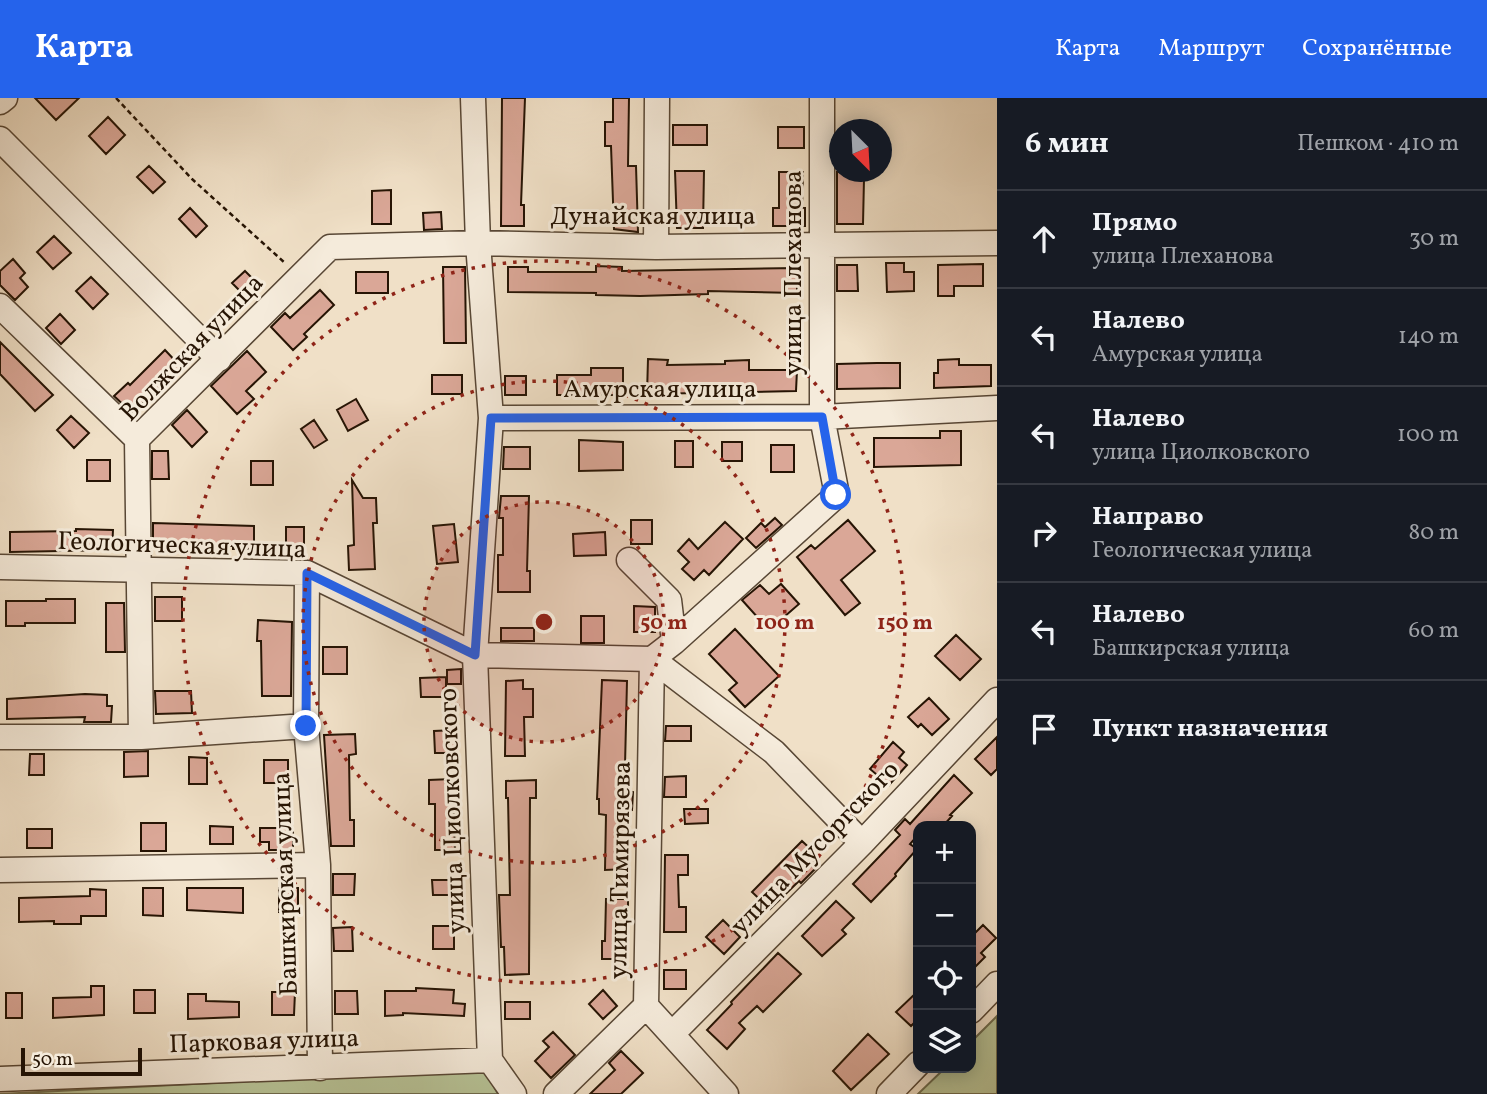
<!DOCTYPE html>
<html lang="ru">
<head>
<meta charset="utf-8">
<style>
  :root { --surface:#171b24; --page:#20242c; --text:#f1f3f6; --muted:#9ea1a6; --line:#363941; --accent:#2563eb }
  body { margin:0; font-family:Vollkorn,serif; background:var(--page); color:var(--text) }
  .controls { position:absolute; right:21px; bottom:21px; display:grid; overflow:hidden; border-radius:14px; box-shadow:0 4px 18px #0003 }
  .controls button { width:63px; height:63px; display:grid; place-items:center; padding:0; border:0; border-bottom:2px solid var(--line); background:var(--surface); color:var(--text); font:35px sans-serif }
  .compass { position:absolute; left:829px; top:21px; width:63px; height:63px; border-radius:50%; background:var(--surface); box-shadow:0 4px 18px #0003; rotate:156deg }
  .scale { position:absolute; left:21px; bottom:18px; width:121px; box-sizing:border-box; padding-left:7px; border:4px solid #261404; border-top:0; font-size:19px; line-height:24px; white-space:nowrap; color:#261404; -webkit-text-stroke:5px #f5ebdb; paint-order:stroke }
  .stop { position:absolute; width:21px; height:21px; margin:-16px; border:5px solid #2563eb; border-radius:50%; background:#fff }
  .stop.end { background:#2563eb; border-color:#fff; box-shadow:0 2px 7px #0008 }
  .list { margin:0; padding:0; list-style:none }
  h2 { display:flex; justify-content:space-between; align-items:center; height:91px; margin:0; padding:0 28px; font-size:30px }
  h2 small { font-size:23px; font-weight:400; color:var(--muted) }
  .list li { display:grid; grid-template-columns:46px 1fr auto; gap:21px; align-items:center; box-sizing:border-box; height:98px; padding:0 28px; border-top:2px solid var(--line) }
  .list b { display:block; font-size:26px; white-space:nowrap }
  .list p { margin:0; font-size:23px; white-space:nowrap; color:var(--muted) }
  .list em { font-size:23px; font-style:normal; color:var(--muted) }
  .icon { flex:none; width:38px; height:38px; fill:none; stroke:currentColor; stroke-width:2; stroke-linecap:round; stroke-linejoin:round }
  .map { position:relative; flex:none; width:997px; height:996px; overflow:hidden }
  header { display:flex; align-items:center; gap:42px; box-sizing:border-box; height:98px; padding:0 35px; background:var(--accent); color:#fff }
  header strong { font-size:33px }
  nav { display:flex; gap:38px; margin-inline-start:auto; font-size:24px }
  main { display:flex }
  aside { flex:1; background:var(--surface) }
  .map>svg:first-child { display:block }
</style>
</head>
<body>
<header>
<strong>Карта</strong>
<nav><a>Карта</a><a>Маршрут</a><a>Сохранённые</a></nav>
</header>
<main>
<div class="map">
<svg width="997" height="996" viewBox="0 0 997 996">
  <rect width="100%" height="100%" fill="#f0e0c7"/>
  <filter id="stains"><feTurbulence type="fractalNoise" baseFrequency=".00286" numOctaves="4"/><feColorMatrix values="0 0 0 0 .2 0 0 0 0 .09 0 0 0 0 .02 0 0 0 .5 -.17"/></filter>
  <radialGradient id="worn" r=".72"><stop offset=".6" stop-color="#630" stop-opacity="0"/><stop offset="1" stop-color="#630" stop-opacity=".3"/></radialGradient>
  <path fill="#b7c397" stroke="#6e6c4e" stroke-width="2" d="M997,918V996H918L945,970H971V944Z
    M484,971L498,996H0Z"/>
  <path fill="#daa797" stroke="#261404" stroke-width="2" d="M35,0H79L56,22Z
    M502,0H525L521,107H524V128H501Z
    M613,0H629L628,68H636L638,134L614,131L611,48H605V24H613Z
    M108,19L125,37L106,56L89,38Z
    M673,27H707V47H673Z
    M778,29H804V50H778Z
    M149,68L165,84L153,95L137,79Z
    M675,73H704L703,130H677Z
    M779,74H803L802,110H805V128H773V110H779Z
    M837,74H858V80L864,81L863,126H837Z
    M391,92V126H372V93Z
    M190,110L207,128L196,139L179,121Z
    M441,114L442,131L424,132L423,115Z
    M54,138L71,155L53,171L37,154Z
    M13,161L25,175L20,180L28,189L15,202L0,187V173Z
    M886,165H904V174H914V193L887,194Z
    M983,166V188H954V198H938V167Z
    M837,167H857L858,193H837Z
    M596,168L622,169V173L797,170V195L708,193V196L640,198L596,197V195L508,194V169H528V174H596Z
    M443,169H465L466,245H444Z
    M245,173L262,190L249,202L232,185Z
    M356,174H388V195H356Z
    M91,179L108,196L93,211L76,193Z
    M320,192L334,207L304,236L307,239L293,252L271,229L285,215L290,220Z
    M60,216L75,232L61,246L46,230Z
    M0,244L53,297L35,313L0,276Z
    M165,252L181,269L132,315L114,298L128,285L130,287Z
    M247,253L266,274L246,293L254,301L237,316L211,288Z
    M648,261L668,262L667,267L725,266V263L749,262V272H797L796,293L647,296Z
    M959,261V267H991V288L934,290V275H938V262Z
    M877,265H900V290L837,291V266Z
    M591,270H623V297H557V277H591Z
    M432,277H462V296H432Z
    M505,278H526V297H505Z
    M356,301L368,322L348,333L337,312Z
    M187,312L207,334L192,349L172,327Z
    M71,318L89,335L74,350L57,332Z
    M314,322L327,342L314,350L301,331Z
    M940,333H961V367L874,369V340H940Z
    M579,342L623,344V372L579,373Z
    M675,343H693V369H675Z
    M722,344H742V363H722Z
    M771,347H794V374H771Z
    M504,349H530V371H503Z
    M152,353H168L169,381H152Z
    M87,362H110V383H87Z
    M251,363H273V387H251Z
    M352,382L363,400H376L377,425H373L375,471L349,472L348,448L354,447Z
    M501,398H529L527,473H530V494H498V457H503V420H499Z
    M775,420L782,427L756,450L746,440L761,425L765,429Z
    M631,422H652V446H631Z
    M848,422L875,453L841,482L860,505L845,517L797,459L811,447L815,451Z
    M725,424L743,441L709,477L704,472L694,482L682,471L689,464L678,453L689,441L698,451Z
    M153,425L254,428V451H233V448H191V445H153Z
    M454,426L458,464L437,466L433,428Z
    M286,429H304V449H286Z
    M76,431L113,432L112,452L10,454V434L76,433Z
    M605,434L606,457L574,458L573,436Z
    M781,486L799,506L769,532L742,502L760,487L769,496Z
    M155,499H182V523H155Z
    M46,501H75V525H25V528H6V503H46Z
    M106,505H124L125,554H106Z
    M634,508L655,509V534H634Z
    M581,518H604V545H581Z
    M258,522L292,524L291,598H262L261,543H257Z
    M501,530H534V543H501Z
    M735,531L779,578L745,609L729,592L737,585L709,556Z
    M956,537L981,561L960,582L935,558Z
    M323,549H347V576H323Z
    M461,571V586H447V572Z
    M446,579V599H421L420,580Z
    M523,582V591H533V619H524L525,658H505L506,583Z
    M602,582L627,583L625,668H629L628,693L633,694L632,712L628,714L627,771L605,772L606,717L599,716V701H597Z
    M155,593H191L192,615L156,616Z
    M85,596L107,597V608H112L111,624H84L85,619L7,621V601Z
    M929,600L949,621L932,637L921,626L918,629L908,619Z
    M666,628H691V643H665Z
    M455,632V655H435L434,633Z
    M355,636L356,656L349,657L350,722H354V748H331L324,637Z
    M997,639V671L991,677L975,661Z
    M893,644L904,654L899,660L907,667L889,687L870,671Z
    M148,653V678L124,679V654Z
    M30,656H44V677H29Z
    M189,659L207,660V686H189Z
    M264,662H288V685H264Z
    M954,677L972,695L950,717L952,718L943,728H918V737L910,746L917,751L895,776L896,778L871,804L853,786L900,737L895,732L905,721L910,726Z
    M686,678V699H664L665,679Z
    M452,681L455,752H435V706H429V682Z
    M536,682V700H530L529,876L505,877L504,849H501L499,797H510L508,700H506V683Z
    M684,711H708V725L685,726Z
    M141,725H166V753H141Z
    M210,728L233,729V746H210Z
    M260,730H293V752H269V744H260Z
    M27,731H52V750H27Z
    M802,743L819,759L811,767L815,771L801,785L799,783L770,811L752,794Z
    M665,757H688V777H678L679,809H686V834H664Z
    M333,776H355L354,797H333Z
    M432,782H455V797H433Z
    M143,790H163V818L143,817Z
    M187,790H243V815L187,812Z
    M279,790H298V815L279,814Z
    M90,791L106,792V818H81V826H54V823L19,824V800L90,798Z
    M606,801H628V836H623L624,861H602V843H605Z
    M836,803L854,820L842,832L846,836L822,858L802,838Z
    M723,822L740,839L724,856L706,839Z
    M983,827L996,840L981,855L985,859L971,873V839Z
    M433,828H454V851H433Z
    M352,829L353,853H334L333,830Z
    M778,855L801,876L763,914L757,908L739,925L745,931L727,951L707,932L732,906L731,904Z
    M664,872H686V891H664Z
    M91,888H104V917L53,920V900L91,899Z
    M416,890L454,892L453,905L465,906L464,918L403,915V917L385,918V893H416Z
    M134,892H155V915H134Z
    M603,892L617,908L603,921L589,906Z
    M335,893H357L358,916H335Z
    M918,893V921L911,928L896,914Z
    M272,894H295L294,917H272Z
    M6,895H22V920H6Z
    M188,896H206V903L239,904V919L188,921Z
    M505,904H530V921H505Z
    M553,934L575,957L551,980L535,963L549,949L543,943Z
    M868,936L889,956L851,992L833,973Z
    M621,953L643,975L621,996H590L615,972L609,965Z"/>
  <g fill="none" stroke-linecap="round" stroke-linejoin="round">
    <defs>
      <path id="minor" d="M473,0L478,145L491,320L475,557L490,962
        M0,4L5,0
        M0,41L219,261
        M656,149L657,0
        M0,208L137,341
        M491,320L822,319L997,310
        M629,462L669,502L674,544
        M0,469L307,475L475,557L652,561L774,654L862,745
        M307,475L306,628L318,767L320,970
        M0,639H141L306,628
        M141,639L137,341L330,149L478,145L656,149L997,145
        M0,772L318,767
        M971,913L997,886
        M672,936L862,745L997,602
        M0,981L490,962L514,996
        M556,996L646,908
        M726,996L646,908L652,561L674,544L837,397L822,319V0
        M889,996L918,966"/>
    </defs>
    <use href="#minor" stroke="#584735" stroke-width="27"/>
    <path stroke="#261404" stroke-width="2.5" stroke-dasharray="5 3.5" stroke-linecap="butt" d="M116,0L192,81L285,165"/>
    <use href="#minor" stroke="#f5ebdb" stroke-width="24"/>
  </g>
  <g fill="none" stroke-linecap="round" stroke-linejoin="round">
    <path stroke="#2563eb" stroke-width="9" d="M306,628L307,475L475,557L491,320L822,319L836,397"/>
  </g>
  <circle cx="544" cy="524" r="120" fill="#8f2418" fill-opacity=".12"/>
  <g fill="none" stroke="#8f2418" stroke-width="3.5" stroke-dasharray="3.5 7">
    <circle cx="544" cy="524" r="120"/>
    <circle cx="544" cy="524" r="241"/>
    <circle cx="544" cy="524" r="361"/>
  </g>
  <g text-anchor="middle" stroke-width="6" stroke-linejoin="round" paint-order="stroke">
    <g font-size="26" fill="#261404" stroke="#f5ebdb">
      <text x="653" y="126">Дунайская улица</text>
      <text transform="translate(792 175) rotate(-90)" y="9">улица Плеханова</text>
      <text transform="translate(191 249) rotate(-46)" y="9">Волжская улица</text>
      <text x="660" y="299">Амурская улица</text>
      <text transform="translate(182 446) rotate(2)" y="9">Геологическая улица</text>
      <text transform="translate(451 713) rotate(-92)" y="9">улица Циолковского</text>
      <text transform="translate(814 749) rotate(-46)" y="9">улица Мусоргского</text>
      <text transform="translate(619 772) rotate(-89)" y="9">улица Тимирязева</text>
      <text transform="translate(284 786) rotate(-92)" y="9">Башкирская улица</text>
      <text transform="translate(264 942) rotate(-2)" y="9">Парковая улица</text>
    </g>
  </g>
  <circle cx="544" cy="524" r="10" fill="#8f2418" stroke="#f5ebdb" stroke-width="3.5"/>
  <g font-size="21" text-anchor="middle" font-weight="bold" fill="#8f2418" stroke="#f5ebdb" stroke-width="6" stroke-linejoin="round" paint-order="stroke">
    <text x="664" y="531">50 m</text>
    <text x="785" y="531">100 m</text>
    <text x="905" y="531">150 m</text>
  </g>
  <rect width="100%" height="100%" filter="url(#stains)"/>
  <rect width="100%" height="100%" fill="url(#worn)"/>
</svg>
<div class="controls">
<button>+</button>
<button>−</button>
<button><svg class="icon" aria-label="locate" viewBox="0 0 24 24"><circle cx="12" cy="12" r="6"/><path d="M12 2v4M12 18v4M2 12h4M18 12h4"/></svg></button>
<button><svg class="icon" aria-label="layers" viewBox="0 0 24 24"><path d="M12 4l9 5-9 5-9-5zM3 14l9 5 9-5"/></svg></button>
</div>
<svg class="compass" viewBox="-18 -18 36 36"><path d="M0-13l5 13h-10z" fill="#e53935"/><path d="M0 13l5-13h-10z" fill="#9ea1a6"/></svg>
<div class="scale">50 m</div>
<div class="stop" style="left:836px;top:397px"></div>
<div class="stop end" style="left:306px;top:628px"></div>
</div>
<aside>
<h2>6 мин<small>Пешком · 410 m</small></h2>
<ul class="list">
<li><svg class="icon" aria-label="ahead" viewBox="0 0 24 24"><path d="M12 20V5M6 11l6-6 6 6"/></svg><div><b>Прямо</b><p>улица Плеханова</p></div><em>30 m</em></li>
<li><svg class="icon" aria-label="left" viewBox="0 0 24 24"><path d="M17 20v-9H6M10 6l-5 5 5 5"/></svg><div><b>Налево</b><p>Амурская улица</p></div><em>140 m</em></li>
<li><svg class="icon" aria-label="left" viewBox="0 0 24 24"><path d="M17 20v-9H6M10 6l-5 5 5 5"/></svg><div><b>Налево</b><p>улица Циолковского</p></div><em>100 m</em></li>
<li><svg class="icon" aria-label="right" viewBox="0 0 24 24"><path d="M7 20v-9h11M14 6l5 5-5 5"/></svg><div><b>Направо</b><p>Геологическая улица</p></div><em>80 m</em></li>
<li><svg class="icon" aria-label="left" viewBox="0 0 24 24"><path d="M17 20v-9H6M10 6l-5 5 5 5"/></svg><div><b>Налево</b><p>Башкирская улица</p></div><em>60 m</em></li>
<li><svg class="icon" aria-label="arrive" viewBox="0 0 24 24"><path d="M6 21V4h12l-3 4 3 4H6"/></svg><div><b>Пункт назначения</b></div></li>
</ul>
</aside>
</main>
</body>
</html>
